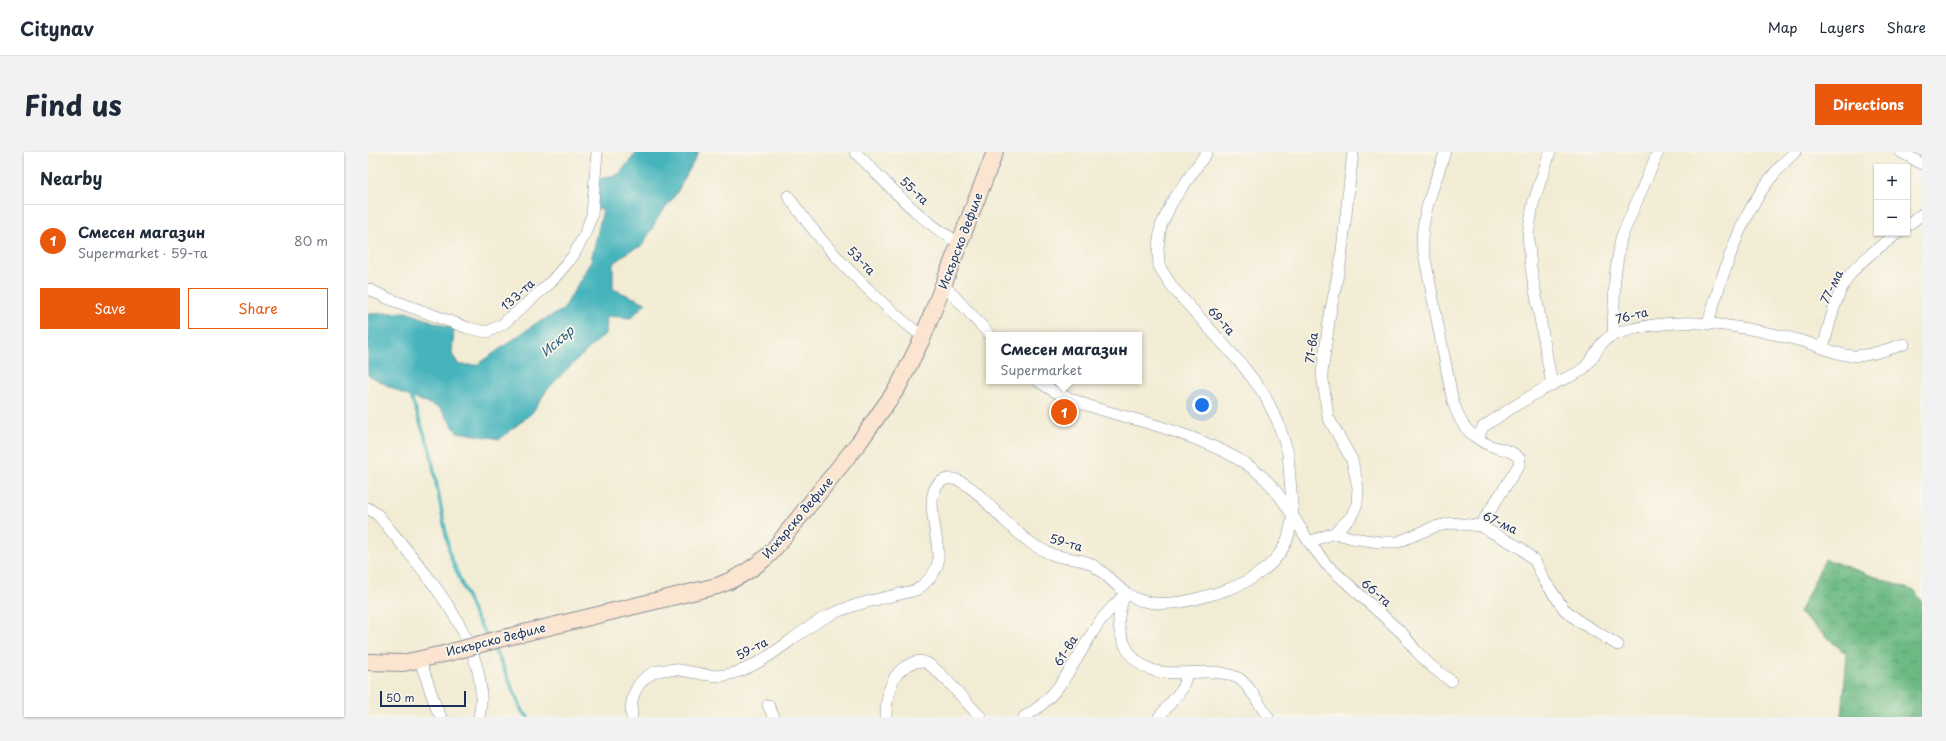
<!DOCTYPE html>
<html lang="en">
<head>
<meta charset="utf-8">
<style>
  :root { --surface:#fff; --page:#f2f2f3; --text:#1f2937; --muted:#747a83; --line:#e0e1e3; --accent:#ea580c }
  body { margin:0; font-family:"Playpen Sans",sans-serif; background:var(--page); color:var(--text) }
  .controls { position:absolute; right:12px; top:12px; display:grid; overflow:hidden; border-radius:0px; box-shadow:0 1px 3px #0004 }
  .controls button { width:36px; height:36px; display:grid; place-items:center; padding:0; border:0; border-bottom:1px solid var(--line); background:var(--surface); color:var(--text); font:20px sans-serif }
  .scale { position:absolute; left:12px; bottom:10px; width:86px; box-sizing:border-box; padding-left:4px; border:2px solid #1b2f5e; border-top:0; font-size:11px; line-height:14px; white-space:nowrap; color:#1b2f5e; -webkit-text-stroke:3px #fbf7ec; paint-order:stroke }
  .you { position:absolute; left:834px; top:253px; width:14px; height:14px; margin:-10px; border:3px solid #fff; border-radius:50%; background:#1a73e8; box-shadow:0 0 0 6px #1a73e833 }
  .badge { display:grid; place-items:center; width:26px; height:26px; border-radius:50%; background:var(--accent); color:#fff; font-size:13px; font-weight:700 }
  .pin { position:absolute; translate:-50% -50%; border:2px solid #fff; box-shadow:0 1px 4px #0006 }
  .popup { position:absolute; left:618px; top:180px; width:156px; height:52px; box-sizing:border-box; display:grid; place-content:center; border-radius:0px; background:var(--surface); filter:drop-shadow(0 1px 3px #0005); font-size:13px; white-space:nowrap; color:var(--muted) }
  .popup b { font-size:15px; color:var(--text) }
  .popup::after { content:''; position:absolute; left:50%; top:100%; margin-left:-8px; border:8px solid transparent; border-top-color:var(--surface) }
  .list { margin:0; padding:0; list-style:none }
  h2 { display:flex; justify-content:space-between; align-items:center; height:52px; margin:0; padding:0 16px; font-size:17px }
  h2 small { font-size:13px; font-weight:400; color:var(--muted) }
  .list li { display:grid; grid-template-columns:26px 1fr auto; gap:12px; align-items:center; box-sizing:border-box; height:72px; padding:0 16px; border-top:1px solid var(--line) }
  .list b { display:block; font-size:15px; white-space:nowrap }
  .list p { margin:0; font-size:13px; white-space:nowrap; color:var(--muted) }
  .list em { font-size:13px; font-style:normal; color:var(--muted) }
  .actions { display:flex; gap:8px; padding:12px 16px }
  .actions a { flex:1; padding:9px 0; border:1px solid var(--accent); border-radius:0px; text-align:center; font-size:14px; color:var(--accent) }
  .actions .main { background:var(--accent); color:#fff }
  .map { position:relative; flex:none; width:1554px; height:565px; overflow:hidden; border-radius:0px }
  header { display:flex; align-items:center; gap:24px; box-sizing:border-box; height:56px; padding:0 20px; background:var(--surface); border-bottom:1px solid var(--line) }
  header strong { font-size:19px }
  nav { display:flex; gap:22px; margin-inline-start:auto; font-size:14px }
  .intro { display:flex; align-items:center; justify-content:space-between; box-sizing:border-box; height:96px; padding:0 24px }
  h1 { margin:0; font-size:28px }
  .button { padding:10px 18px; border-radius:0px; background:var(--accent); color:#fff; font-size:14px; font-weight:700 }
  main { display:flex; gap:24px; padding:0 24px }
  aside { flex:1; background:var(--surface); border-radius:0px; box-shadow:0 1px 3px #0004 }
  .map>svg:first-child { display:block }
</style>
</head>
<body>
<header>
<strong>Citynav</strong>
<nav><a>Map</a><a>Layers</a><a>Share</a></nav>
</header>
<div class="intro"><h1>Find us</h1><a class="button">Directions</a></div>
<main>
<aside>
<h2>Nearby<small></small></h2>
<ul class="list">
<li><span class="badge">1</span><div><b>Смесен магазин</b><p>Supermarket · 59-та</p></div><em>80 m</em></li>
</ul>
<div class="actions"><a class="main">Save</a><a>Share</a></div>
</aside>
<div class="map">
<svg width="1554" height="565" viewBox="0 0 1554 565">
  <defs>
    <pattern id="forest-crowns" width="20" height="18" patternUnits="userSpaceOnUse"><rect width="20" height="18" fill="#6dba84"/><path d="M2 6a3 3 0 1 1 6 0M12 15a3 3 0 1 1 6 0" fill="none" stroke="#59986f"/></pattern>
  </defs>
  <rect width="100%" height="100%" fill="#fbf7ec"/>
  <filter id="ink" filterUnits="userSpaceOnUse"><feTurbulence type="fractalNoise" baseFrequency=".025" numOctaves="2"/><feDisplacementMap in="SourceGraphic" scale="8" xChannelSelector="R" yChannelSelector="G"/><feConvolveMatrix kernelMatrix="1 2 1 2 8 2 1 2 1" color-interpolation-filters="sRGB"/></filter>
  <filter id="wash" filterUnits="userSpaceOnUse"><feTurbulence type="fractalNoise" baseFrequency=".012" numOctaves="4" result="noise"/><feDisplacementMap in="SourceGraphic" scale="16" xChannelSelector="R" yChannelSelector="G"/><feGaussianBlur stdDeviation="0.9" result="paint"/><feColorMatrix in="noise" values="0 0 0 0 0 0 0 0 0 0 0 0 0 0 0 0 0 1.4 0 .05"/><feComposite in="paint" operator="in"/></filter>
  <g filter="url(#wash)">
    <rect width="100%" height="100%" fill="#f2ecd4"/>
    <path fill="url(#forest-crowns)" stroke="#447471" d="M1457,407L1547,439L1554,450V565H1474L1479,503L1431,461Z"/>
    <path fill="#44b4bc" stroke="#30728d" d="M269,0H331L308,42L290,66L274,94L261,99L245,112V137L278,151L263,166L239,164L238,181L198,218L179,238L164,261L132,287L89,280L72,256L35,242L0,223V162L38,160L86,177L84,202L91,213H109L167,172L195,158L223,109L235,57H228L231,27L251,22Z"/>
    <g fill="none" stroke-linecap="round" stroke-linejoin="round">
      <path stroke="#44b4bc" stroke-width="3.5" d="M42,242L62,298L82,403L106,462L120,486
        M124,493L134,512L154,559L160,565"/>
    </g>
  </g>
  <g filter="url(#ink)">
    <g fill="none" stroke-linecap="round" stroke-linejoin="round">
      <defs>
        <path id="minor" d="M487,0C520,32 551,69 592,91
          M839,0L804,50L793,74L790,95L791,114L805,136L875,214L896,242L910,270L920,301L925,364L941,390L958,412L1035,482L1048,499L1063,514L1083,529
          M1077,0C1068,30 1054,59 1054,91L1085,250C1092,269 1095,277 1112,288
          M1182,0L1165,52L1160,82L1163,116L1184,233
          M1533,0L1554,12
          M420,44C454,94 507,148 555,185
          M1539,74L1554,62
          M576,133L622,183
          M0,137L19,146L100,176L119,180L135,172L183,130L205,104L216,84L224,63L229,0
          M1340,171C1359,109 1377,44 1427,0
          M1245,182L1247,124L1253,86L1290,0
          M1455,195C1462,172 1467,143 1481,124C1494,107 1513,94 1530,81
          M0,356L10,363C51,414 127,494 111,565
          M1112,374L1151,313L1152,307C1141,294 1126,299 1112,288V281L1115,275C1137,260 1161,244 1185,232C1194,227 1207,224 1215,217C1227,207 1230,188 1247,182C1309,161 1372,173 1434,189C1450,193 1473,205 1489,204C1505,203 1521,197 1536,192
          M966,381L983,365L989,352L990,335L984,308L960,265L954,221L962,162L973,107L985,0
          M941,390L966,381L984,386L1011,390H1030L1066,375L1084,371L1112,374L1153,396L1167,409L1176,428L1196,457L1212,470L1250,493
          M757,442C749,463 748,475 758,495C783,541 833,508 870,526C880,531 893,555 900,565
          M52,508L68,555L73,565
          M400,553L406,565
          M264,565C261,547 269,527 287,520C311,511 338,529 362,522C399,513 425,482 458,465C485,451 518,446 548,438C557,432 565,425 569,414C576,391 548,335 579,327C597,323 622,355 634,366C650,381 665,396 686,403C697,407 710,406 721,411C742,421 751,443 775,449C801,456 830,447 855,439C880,431 909,414 919,388C922,380 923,372 925,364C917,352 910,340 900,330C871,299 806,278 766,267C733,258 698,249 670,229
          M518,565C518,549 521,528 534,517C540,513 548,507 556,510C571,515 599,553 613,565
          M656,565C692,546 708,505 730,472C736,463 745,455 752,447
          M791,565L814,537L819,522"/>
        <path id="secondary" d="M131,487L349,434C370,427 385,417 402,402L492,289L530,235L555,185L627,0
          M0,510L35,511L80,501"/>
      </defs>
      <use href="#minor" stroke="#868e99" stroke-width="12"/>
      <use href="#secondary" stroke="#868e99" stroke-width="18"/>
      <use href="#minor" stroke="#fff" stroke-width="11"/>
      <use href="#secondary" stroke="#fce5d0" stroke-width="16"/>
      <defs>
        <path id="secondary-bridge" d="M80,501L131,487"/>
      </defs>
      <use href="#secondary-bridge" stroke="#868e99" stroke-width="18" stroke-linecap="butt"/>
      <use href="#secondary-bridge" stroke="#fce5d0" stroke-width="16"/>
    </g>
  </g>
  <g text-anchor="middle" stroke-width="3.5" stroke-linejoin="round" paint-order="stroke">
    <g font-size="12" fill="#1b2f5e" stroke="#fbf7ec">
      <text transform="translate(546 39) rotate(44)" y="4">55-та</text>
      <text transform="translate(593 89) rotate(-69)" y="4">Искърско дефиле</text>
      <text transform="translate(493 109) rotate(46)" y="4">53-та</text>
      <text transform="translate(1464 135) rotate(-64)" y="4">77-ма</text>
      <text transform="translate(150 143) rotate(-42)" y="4">133-та</text>
      <text transform="translate(1264 164) rotate(-14)" y="4">76-та</text>
      <text transform="translate(853 169) rotate(48)" y="4">69-та</text>
      <text transform="translate(944 196) rotate(-82)" y="4">71-ва</text>
      <text transform="translate(430 366) rotate(-50)" y="4">Искърско дефиле</text>
      <text transform="translate(1132 371) rotate(25)" y="4">67-ма</text>
      <text transform="translate(698 391) rotate(16)" y="4">59-та</text>
      <text transform="translate(1008 441) rotate(41)" y="4">66-та</text>
      <text transform="translate(128 488) rotate(-14)" y="4">Искърско дефиле</text>
      <text transform="translate(384 497) rotate(-27)" y="4">59-та</text>
      <text transform="translate(698 499) rotate(-58)" y="4">61-ва</text>
    </g>
    <g font-size="13" font-style="italic" fill="#295e7f" stroke="#fbf7ec">
      <text transform="translate(189 189) rotate(-41)" y="5">Искър</text>
    </g>
  </g>
</svg>
<div class="controls">
<button>+</button>
<button>−</button>
</div>
<div class="scale">50 m</div>
<div class="you"></div>
<div class="pin badge" style="left:696px;top:260px">1</div>
<div class="popup"><b>Смесен магазин</b>Supermarket</div>
</div>
</main>
</body>
</html>
